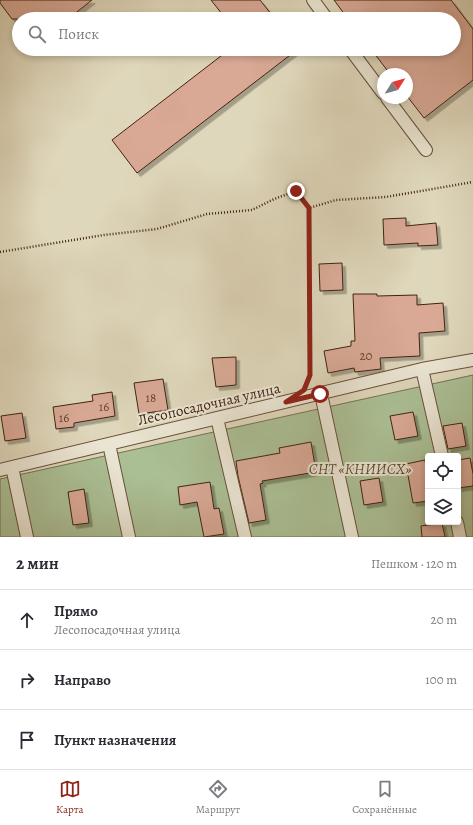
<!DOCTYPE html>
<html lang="ru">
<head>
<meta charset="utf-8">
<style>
  :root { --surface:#fff; --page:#f7f7f7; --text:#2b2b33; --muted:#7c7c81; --line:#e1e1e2; --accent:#8f2418 }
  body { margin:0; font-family:Alegreya,serif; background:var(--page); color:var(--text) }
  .controls { position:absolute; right:12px; bottom:12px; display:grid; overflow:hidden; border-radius:4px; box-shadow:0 2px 6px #0003 }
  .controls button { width:36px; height:36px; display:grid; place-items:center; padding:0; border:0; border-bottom:1px solid var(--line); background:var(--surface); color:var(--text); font:20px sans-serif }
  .compass { position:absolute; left:377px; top:68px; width:36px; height:36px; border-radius:50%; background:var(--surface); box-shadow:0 2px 6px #0003; rotate:53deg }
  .stop { position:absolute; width:12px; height:12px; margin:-9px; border:3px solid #8f2418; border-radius:50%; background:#fff }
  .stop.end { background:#8f2418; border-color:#fff; box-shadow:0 1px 4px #0008 }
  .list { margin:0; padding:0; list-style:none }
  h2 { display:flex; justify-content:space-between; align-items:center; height:52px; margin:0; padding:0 16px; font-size:17px }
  h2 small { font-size:13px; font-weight:400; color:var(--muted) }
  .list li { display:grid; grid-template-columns:26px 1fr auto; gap:12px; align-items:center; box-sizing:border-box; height:60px; padding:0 16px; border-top:1px solid var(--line) }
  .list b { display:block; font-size:15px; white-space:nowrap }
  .list p { margin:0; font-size:13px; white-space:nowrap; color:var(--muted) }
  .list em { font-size:13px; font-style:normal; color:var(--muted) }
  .icon { flex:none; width:22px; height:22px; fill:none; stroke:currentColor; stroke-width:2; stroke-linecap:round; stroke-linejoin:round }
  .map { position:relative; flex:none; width:473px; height:537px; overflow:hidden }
  .search { position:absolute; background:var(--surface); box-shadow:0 2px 6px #0003; left:12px; right:12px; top:12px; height:44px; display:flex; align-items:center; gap:10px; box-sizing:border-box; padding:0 14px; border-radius:22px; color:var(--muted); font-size:15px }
  .sheet { height:232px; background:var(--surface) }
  nav { display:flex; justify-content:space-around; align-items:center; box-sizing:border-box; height:56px; border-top:1px solid var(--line); background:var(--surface); font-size:11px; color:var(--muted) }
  nav a { display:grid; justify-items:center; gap:2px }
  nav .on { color:var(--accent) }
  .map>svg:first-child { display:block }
</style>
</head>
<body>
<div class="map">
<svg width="473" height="537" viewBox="0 0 473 537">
  <defs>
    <filter id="shadow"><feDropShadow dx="3.5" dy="3.5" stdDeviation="0" flood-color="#0004"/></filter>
  </defs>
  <rect width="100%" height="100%" fill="#dfd7bb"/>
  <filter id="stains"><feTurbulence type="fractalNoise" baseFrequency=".005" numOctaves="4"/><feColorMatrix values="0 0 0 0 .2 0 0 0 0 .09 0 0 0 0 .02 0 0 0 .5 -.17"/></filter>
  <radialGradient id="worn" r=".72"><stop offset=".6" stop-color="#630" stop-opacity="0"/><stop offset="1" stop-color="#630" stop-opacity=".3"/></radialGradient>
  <path fill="#abbf95" stroke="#767154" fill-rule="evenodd" d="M473,375V537H0V479ZM428,456H458V522H428Z"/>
  <path fill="#d9a996" stroke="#402312" filter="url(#shadow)" d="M0,0H92L68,19H12L0,3Z
    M211,0H260L275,19H226Z
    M334,0H451L473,29V80L424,118L407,96V74H390L371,49H454V19H348Z
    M230,49H298L137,173L112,140Z
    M406,218V226L436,223L438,245L418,246V243L384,245L383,219Z
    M342,263L343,290L320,291L319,264Z
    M353,294H377V296L417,295V305L443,303L445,331L419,333L420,356L380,358L381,369L355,372L354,368L328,373L324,351L351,346V341H355Z
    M236,357V385L216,387L212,358Z
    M163,379L168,410L139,414L134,383Z
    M112,392L115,416L74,423V427L56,429L53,407L93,401L92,395Z
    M413,412L418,436L395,440L390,416Z
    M22,413L26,438L5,441L1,416Z
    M462,423L466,446L448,449L443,426Z
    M311,442L316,472L262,481L263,483L260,484L266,520L249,523L238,476L236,461L280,453L279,448Z
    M470,458L473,474V486L458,488V460Z
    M425,460L428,481V501L413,503L406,464Z
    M379,478L383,502L364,505L360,481Z
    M210,482L214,509L219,508L224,534L204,537L197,502L180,505L178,487Z
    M84,489L89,523L73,525L68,492Z
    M442,523L445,537H422L421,526Z"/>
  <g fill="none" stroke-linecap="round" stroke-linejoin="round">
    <defs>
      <path id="street" d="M313,0L327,19
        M350,49L383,93
        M387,98L426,150
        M422,369L442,456
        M321,394L352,537
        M217,418L245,537
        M109,444L129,537
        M12,467L27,537
        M0,470L422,369L473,360
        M457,522L460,537"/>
    </defs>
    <use href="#street" stroke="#68503c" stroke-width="14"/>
    <path stroke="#402312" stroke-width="2.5" stroke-dasharray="1 2" stroke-linecap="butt" d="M0,252L104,235L157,229L207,214L252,210L274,199L296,191L309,208
      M307,383L310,375L309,208L336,200L386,197L473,182"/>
    <use href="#street" stroke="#eae5d3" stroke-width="12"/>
  </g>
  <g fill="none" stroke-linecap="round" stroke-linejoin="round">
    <path stroke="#8f2418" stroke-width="5" d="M296,191L309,208L310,375L304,390L286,402L320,394"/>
  </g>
  <g text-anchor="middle" stroke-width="4" stroke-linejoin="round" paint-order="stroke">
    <g font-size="13" fill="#643">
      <text x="366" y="360">20</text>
      <text x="151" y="402">18</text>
      <text x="104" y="411">16</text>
      <text x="64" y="422">16</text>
    </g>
    <g font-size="15" fill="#402312" stroke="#eae5d3">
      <text transform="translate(209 404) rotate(-13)" y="5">Лесопосадочная улица</text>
    </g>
    <g font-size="15" font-style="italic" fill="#5b4a33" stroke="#eae5d3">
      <text x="360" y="474">СНТ «КНИИСХ»</text>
    </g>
  </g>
  <rect width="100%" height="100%" filter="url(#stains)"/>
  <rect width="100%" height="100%" fill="url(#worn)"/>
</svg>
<div class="controls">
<button><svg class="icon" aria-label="locate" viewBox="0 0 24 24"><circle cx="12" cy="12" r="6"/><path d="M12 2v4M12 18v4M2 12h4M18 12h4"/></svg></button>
<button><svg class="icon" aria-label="layers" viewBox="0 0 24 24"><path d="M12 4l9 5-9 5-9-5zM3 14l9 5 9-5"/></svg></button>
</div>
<svg class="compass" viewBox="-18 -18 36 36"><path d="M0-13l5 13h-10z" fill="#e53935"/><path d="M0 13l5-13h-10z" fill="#7c7c81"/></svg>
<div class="stop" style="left:320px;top:394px"></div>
<div class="stop end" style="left:296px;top:191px"></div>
<div class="search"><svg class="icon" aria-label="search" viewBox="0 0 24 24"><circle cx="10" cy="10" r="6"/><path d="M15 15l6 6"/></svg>Поиск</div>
</div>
<section class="sheet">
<h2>2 мин<small>Пешком · 120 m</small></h2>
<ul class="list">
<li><svg class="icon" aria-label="ahead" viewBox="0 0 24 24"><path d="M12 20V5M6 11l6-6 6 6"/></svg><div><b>Прямо</b><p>Лесопосадочная улица</p></div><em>20 m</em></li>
<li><svg class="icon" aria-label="right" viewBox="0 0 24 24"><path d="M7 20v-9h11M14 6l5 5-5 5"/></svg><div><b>Направо</b></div><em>100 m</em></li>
<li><svg class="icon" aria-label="arrive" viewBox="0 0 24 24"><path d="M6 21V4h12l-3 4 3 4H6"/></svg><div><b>Пункт назначения</b></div></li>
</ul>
</section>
<nav>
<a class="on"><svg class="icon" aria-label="map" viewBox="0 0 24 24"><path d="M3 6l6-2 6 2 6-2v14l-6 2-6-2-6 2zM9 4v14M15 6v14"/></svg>Карта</a>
<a><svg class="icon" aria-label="directions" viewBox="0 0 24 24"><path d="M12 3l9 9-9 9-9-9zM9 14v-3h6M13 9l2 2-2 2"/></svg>Маршрут</a>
<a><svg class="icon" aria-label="saved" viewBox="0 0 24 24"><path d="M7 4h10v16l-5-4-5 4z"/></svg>Сохранённые</a>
</nav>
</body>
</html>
